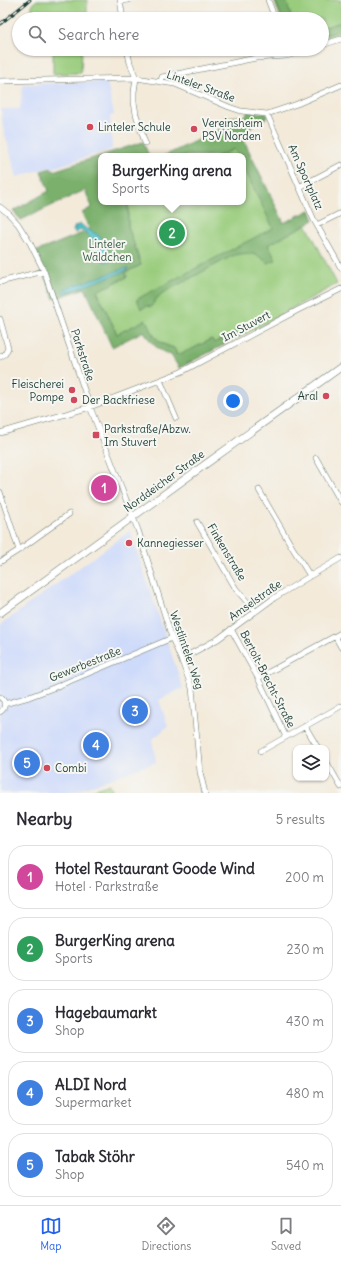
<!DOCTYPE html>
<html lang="en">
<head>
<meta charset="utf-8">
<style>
  :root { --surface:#fff; --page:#f7f7f7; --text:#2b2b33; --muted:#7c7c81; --line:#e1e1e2; --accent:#2563eb }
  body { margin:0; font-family:Delius,sans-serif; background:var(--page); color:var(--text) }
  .controls { position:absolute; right:12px; bottom:12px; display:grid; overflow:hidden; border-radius:8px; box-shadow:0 1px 3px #0004 }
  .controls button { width:36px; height:36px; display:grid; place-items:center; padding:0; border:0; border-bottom:1px solid var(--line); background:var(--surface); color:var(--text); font:20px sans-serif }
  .you { position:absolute; left:233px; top:401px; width:14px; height:14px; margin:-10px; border:3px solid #fff; border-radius:50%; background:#1a73e8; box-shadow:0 0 0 6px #1a73e833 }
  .badge { display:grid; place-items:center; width:26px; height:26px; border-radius:50%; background:var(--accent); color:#fff; font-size:13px; font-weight:700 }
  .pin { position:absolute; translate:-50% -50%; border:2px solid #fff; box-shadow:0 1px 4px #0006 }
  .popup { position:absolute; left:98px; top:153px; width:148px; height:52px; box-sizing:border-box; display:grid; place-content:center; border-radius:8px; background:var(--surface); filter:drop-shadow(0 1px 3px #0005); font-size:13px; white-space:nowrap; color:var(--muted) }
  .popup b { font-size:15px; color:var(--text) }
  .popup::after { content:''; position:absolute; left:50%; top:100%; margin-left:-8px; border:8px solid transparent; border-top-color:var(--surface) }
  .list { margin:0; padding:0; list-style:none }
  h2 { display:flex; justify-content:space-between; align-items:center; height:52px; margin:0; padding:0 16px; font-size:17px }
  h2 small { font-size:13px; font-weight:400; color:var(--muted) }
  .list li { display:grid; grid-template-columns:26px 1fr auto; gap:12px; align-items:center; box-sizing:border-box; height:64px; margin:0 8px 8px; padding:0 8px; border:1px solid var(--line); border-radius:16px }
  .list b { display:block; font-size:15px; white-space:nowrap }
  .list p { margin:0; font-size:13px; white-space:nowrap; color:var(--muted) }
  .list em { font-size:13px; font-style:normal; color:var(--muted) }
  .icon { flex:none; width:22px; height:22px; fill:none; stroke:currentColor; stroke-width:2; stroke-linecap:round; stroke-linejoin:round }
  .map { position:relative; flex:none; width:341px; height:793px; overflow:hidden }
  .search { position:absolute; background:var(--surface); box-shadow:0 1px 3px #0004; left:12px; right:12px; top:12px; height:44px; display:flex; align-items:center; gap:10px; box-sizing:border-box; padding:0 14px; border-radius:22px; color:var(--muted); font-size:15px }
  .sheet { height:412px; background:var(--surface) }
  nav { display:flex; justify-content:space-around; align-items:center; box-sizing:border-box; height:56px; border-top:1px solid var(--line); background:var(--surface); font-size:11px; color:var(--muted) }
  nav a { display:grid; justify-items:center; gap:2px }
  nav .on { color:var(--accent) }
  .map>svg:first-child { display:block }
</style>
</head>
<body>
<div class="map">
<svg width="341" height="793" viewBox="0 0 341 793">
  <rect width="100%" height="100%" fill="#f6f6f2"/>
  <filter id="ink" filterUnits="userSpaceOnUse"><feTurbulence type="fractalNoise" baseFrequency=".025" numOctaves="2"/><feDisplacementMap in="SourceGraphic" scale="8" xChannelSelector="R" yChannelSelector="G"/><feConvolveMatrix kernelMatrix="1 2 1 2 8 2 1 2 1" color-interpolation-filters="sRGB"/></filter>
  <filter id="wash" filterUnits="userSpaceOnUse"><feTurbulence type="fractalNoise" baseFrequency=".012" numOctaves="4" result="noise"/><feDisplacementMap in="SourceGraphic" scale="16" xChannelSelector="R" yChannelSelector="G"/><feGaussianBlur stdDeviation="0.9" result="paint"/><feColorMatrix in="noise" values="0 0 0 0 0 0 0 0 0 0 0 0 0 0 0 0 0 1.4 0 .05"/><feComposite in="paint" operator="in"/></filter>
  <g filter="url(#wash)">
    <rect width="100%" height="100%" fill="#f3eada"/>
    <path fill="#cedafa" d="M107,82L114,115L110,116L112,149L52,168V166L17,177L3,127L1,109H20L23,84Z
      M130,531L183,688L159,700L168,726L152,740L156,762L71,793H0V625Z"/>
    <path fill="#99cc7c" stroke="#5c8458" d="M37,0H87V19H32V4Z
      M274,0H341V33L322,39V19H281Z
      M53,49H82L81,73L53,74Z
      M242,116L245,122L230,129L225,117Z
      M243,139L284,223L301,214L337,284L243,335L241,330L214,343L211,339L193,349L177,355L174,348C160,344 152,337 149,323L117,334L97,291L127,277L125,273L141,265L128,226V202H243V156H219L234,149Z
      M110,784L113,793H84Z"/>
    <path fill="#7ab06c" stroke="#4c7650" d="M275,0H286L292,19H283Z
      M341,22V30L322,36V28Z
      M248,112L267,114L268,117L252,126L243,139L284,223L310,210L314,220L268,245L276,260L267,263C257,252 245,252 232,256L161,294L154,302L151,307L147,306L141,309L137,299L273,228L243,166V156H238L234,149L219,156H164L243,118Z
      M143,142L149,156H101V202H128V226L141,265L125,272L127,277L97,291L117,334L145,320C150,323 149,326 151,331C155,341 164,345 174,348L177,355L192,349L212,339L214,343L241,330L243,335L179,368L171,355C158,351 151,343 144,331L112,347L85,288L54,299L35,252L90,230L82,213L92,207L85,190L21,220L13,211L49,191L41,171L51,168L53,171Z"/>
    <path fill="#52c0c9" stroke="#387e7e" d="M81,224C85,229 89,230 95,233C104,237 109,252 111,261L105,262L102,260L96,250L94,241L84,231L80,230L75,233L73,231L75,226Z
      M126,268H128L126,271L65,293L63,292L64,289Z"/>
  </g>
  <g filter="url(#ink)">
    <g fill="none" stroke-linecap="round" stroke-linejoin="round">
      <defs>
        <path id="street" d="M120,0L123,19
          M268,0L275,19
          M120,1L129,0
          M322,45L341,39
          M127,49L130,63L136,78L134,92V102L136,114L145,143
          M285,49L287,56
          M0,81L136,78L175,84L229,107L241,111L267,114L297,104L341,85
          M161,81L162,77L256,58L287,56L309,49
          M267,114L314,220L341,268
          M299,187L341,165
          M0,207L9,214L18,224L30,243L44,271L90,407L138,530L172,638L183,664L192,688L200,772L205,793
          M317,225L341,213
          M0,282L44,271
          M0,319L8,348L5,354L0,357
          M160,380L176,418
          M0,433L90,407L181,372L298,310L341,289
          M316,458L341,502
          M259,490L292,547L310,576
          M0,492L19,550
          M197,522L236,589L255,611
          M0,562L19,550L69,514
          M231,629L258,678L286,737
          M335,636L341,647
          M181,659L218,639L274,598L310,576L341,558
          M258,678L341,633
          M0,697C6,701 6,708 0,712
          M4,704L29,697L53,688L172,638
          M305,726L318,748
          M261,751L341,706
          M326,761L341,787"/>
        <path id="secondary" d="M0,613L203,466L341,367"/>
      </defs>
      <use href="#street" stroke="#697a6e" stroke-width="6"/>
      <use href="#secondary" stroke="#697a6e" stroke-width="8"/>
      <use href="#street" stroke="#fff" stroke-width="5"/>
      <use href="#secondary" stroke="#fff" stroke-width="7"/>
      <defs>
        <path id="rail" d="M0,24L30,0"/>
      </defs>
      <use href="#rail" stroke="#1f3d34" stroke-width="3"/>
      <use href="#rail" stroke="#f6f6f2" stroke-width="1.5" stroke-dasharray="4.5" stroke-linecap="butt"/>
    </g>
  </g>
  <g fill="#d1495b" stroke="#f6f6f2" stroke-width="1.5">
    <circle cx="90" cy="127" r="4"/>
    <circle cx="194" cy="129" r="4"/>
    <circle cx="72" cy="390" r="4"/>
    <circle cx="326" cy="396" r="4"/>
    <circle cx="74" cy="400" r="4"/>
    <rect x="92" y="431" width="8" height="8" rx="2"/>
    <circle cx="129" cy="543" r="4"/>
    <circle cx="47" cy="768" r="4"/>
  </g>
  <g text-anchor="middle" stroke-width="4" stroke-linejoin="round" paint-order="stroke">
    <g font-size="11" fill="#1f3d34" stroke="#f6f6f2">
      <text transform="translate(201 86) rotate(20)" y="4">Linteler Straße</text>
      <text transform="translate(306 177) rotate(66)" y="4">Am Sportplatz</text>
      <text transform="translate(246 326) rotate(-28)" y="4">Im Stuvert</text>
      <text transform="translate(83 355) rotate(72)" y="4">Parkstraße</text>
      <text transform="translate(164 481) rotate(-36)" y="4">Norddeicher Straße</text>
      <text transform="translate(227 552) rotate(59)" y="4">Finkenstraße</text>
      <text transform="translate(255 600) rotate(-35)" y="4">Amselstraße</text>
      <text transform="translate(187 650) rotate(71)" y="4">Westlinteler Weg</text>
      <text transform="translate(85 664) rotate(-22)" y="4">Gewerbestraße</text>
      <text transform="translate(268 679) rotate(63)" y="4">Bertolt-Brecht-Straße</text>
    </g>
    <g font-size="11" fill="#1f3d34" stroke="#f6f6f2" text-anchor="start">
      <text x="202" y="127">Vereinsheim<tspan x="202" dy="13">PSV Norden</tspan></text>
      <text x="98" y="131">Linteler Schule</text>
      <text x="64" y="388" text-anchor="end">Fleischerei<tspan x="64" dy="13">Pompe</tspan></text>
      <text x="318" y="400" text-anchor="end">Aral</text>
      <text x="82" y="404">Der Backfriese</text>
      <text x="104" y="433">Parkstraße/Abzw.<tspan x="104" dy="13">Im Stuvert</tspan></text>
      <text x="137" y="547">Kannegiesser</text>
      <text x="55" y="772">Combi</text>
    </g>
    <g font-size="11" fill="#375a42" stroke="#f6f6f2">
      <text x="107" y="248">Linteler<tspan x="107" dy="13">Wäldchen</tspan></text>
    </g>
  </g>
</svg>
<div class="controls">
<button><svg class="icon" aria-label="layers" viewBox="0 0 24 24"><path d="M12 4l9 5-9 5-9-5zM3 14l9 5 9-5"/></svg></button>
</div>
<div class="you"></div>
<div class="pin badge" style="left:104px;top:488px;background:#d1479c">1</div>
<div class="pin badge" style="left:172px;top:233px;background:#2e9e5b">2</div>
<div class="popup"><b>BurgerKing arena</b>Sports</div>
<div class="pin badge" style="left:135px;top:711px;background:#3f7fe0">3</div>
<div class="pin badge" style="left:96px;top:745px;background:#3f7fe0">4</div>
<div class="pin badge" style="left:27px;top:763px;background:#3f7fe0">5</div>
<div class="search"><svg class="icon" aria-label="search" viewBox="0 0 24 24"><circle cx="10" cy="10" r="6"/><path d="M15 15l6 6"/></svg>Search here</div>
</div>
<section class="sheet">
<h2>Nearby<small>5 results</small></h2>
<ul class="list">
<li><span class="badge" style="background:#d1479c">1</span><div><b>Hotel Restaurant Goode Wind</b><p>Hotel · Parkstraße</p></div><em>200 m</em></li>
<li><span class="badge" style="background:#2e9e5b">2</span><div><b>BurgerKing arena</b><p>Sports</p></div><em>230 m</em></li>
<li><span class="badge" style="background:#3f7fe0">3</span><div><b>Hagebaumarkt</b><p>Shop</p></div><em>430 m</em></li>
<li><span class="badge" style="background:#3f7fe0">4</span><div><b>ALDI Nord</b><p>Supermarket</p></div><em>480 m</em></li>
<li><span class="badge" style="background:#3f7fe0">5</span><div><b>Tabak Stöhr</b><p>Shop</p></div><em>540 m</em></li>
</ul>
</section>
<nav>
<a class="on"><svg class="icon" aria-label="map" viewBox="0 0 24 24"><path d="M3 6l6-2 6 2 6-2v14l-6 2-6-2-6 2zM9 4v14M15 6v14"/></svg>Map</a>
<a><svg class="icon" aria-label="directions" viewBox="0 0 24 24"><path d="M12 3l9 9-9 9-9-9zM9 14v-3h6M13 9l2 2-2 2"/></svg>Directions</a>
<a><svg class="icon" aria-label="saved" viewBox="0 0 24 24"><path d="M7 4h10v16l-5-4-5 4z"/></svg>Saved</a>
</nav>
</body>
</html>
